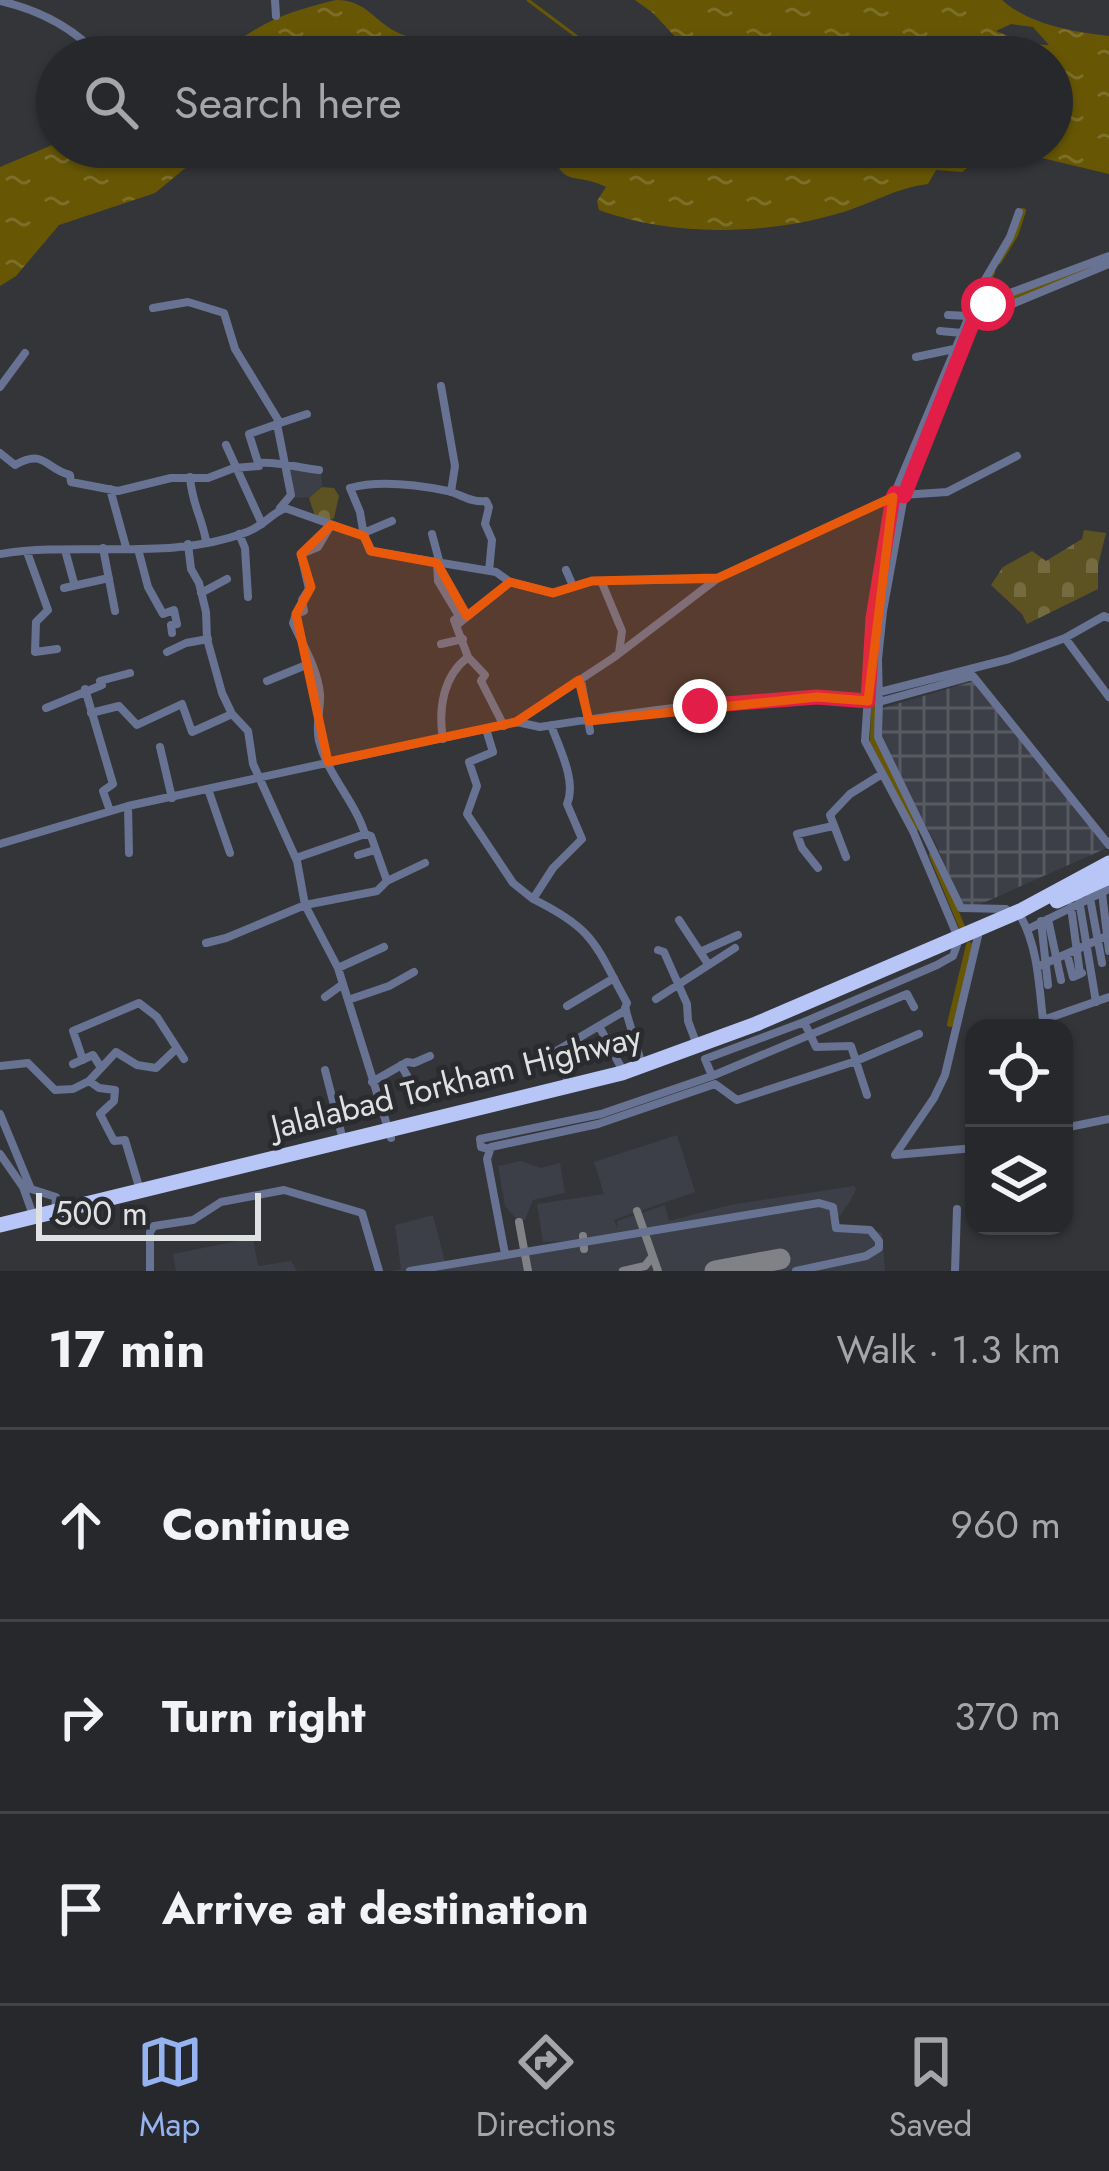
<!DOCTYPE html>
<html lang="en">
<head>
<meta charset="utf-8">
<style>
  :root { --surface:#27282b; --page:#2f3033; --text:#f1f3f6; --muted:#a4a6a9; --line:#434447; --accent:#95b2f1 }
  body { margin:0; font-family:Jost,sans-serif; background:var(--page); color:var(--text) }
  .controls { position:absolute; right:36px; bottom:36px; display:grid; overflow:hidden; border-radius:24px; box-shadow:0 3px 9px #0004 }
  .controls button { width:108px; height:108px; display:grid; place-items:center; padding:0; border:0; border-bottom:3px solid var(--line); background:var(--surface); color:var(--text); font:60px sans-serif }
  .scale { position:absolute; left:36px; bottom:30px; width:225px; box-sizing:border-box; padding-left:12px; border:6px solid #e0e1e3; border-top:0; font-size:33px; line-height:42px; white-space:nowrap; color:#e0e1e3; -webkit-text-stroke:9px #2a2b2e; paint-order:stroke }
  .stop { position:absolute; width:36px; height:36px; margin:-27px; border:9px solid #e11d48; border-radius:50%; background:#fff }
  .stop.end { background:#e11d48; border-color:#fff; box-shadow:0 3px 12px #0008 }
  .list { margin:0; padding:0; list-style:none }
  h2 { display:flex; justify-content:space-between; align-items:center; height:156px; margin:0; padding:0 48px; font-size:51px }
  h2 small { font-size:39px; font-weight:400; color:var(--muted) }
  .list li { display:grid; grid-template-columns:78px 1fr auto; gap:36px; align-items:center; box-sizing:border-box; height:192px; padding:0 48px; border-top:3px solid var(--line) }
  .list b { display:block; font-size:45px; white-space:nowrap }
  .list em { font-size:39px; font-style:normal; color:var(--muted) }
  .icon { flex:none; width:66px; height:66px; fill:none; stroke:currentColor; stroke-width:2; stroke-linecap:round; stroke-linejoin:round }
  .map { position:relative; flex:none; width:1109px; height:1271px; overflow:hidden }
  .search { position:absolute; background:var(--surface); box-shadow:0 3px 9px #0004; left:36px; right:36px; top:36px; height:132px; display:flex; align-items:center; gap:30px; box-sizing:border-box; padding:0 42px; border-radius:66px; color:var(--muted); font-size:45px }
  .sheet { height:732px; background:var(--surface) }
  nav { display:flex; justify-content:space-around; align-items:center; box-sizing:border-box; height:168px; border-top:3px solid var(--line); background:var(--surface); font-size:33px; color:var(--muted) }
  nav a { display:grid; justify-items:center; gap:6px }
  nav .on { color:var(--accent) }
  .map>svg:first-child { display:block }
</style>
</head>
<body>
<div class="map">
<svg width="1109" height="1271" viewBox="0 0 1109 1271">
  <defs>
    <pattern id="industrial-grid" width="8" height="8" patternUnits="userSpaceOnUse" patternTransform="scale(3)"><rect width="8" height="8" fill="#3c3f48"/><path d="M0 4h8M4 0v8" fill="none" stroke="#585a62"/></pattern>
    <pattern id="cemetery-stones" width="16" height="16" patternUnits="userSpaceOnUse" patternTransform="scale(3)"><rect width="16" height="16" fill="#5d5221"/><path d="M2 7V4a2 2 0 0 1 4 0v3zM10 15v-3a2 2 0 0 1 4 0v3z" fill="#746b41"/></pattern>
    <pattern id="water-ripples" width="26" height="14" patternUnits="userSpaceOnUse" patternTransform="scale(3)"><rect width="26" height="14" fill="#675705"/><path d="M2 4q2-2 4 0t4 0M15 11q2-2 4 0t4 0" fill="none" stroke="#7c6f29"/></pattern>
  </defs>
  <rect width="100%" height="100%" fill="#343539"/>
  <path fill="#3c3f48" d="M321,467L322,486L312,497L293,498L288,468Z
    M677,1135L695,1192L614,1220L617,1228V1221L665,1205L669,1221L730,1205L854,1186L856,1189L849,1203L838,1218L840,1227H864L882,1233L885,1271H392L401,1269L395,1225L433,1215L445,1262L571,1241L543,1242L537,1204L604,1194L594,1162Z
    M521,1161L541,1168L560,1163L565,1193L533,1200L525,1220L519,1222L505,1206L498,1166Z
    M253,1238L258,1266L291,1261L297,1271H176L173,1254Z"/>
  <path fill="url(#industrial-grid)" d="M977,680L1109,847L965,911L935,842L896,774L882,737L883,708Z"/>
  <path fill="url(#cemetery-stones)" d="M322,487L334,488L339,496L334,518L327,522L315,516L309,498Z
    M1084,530L1106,533L1098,565V589L1027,624L1022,614L991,585L1003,567L1032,551L1046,561L1082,539Z"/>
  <path fill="url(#water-ripples)" fill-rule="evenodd" d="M336,0C368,0 374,23 401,34C437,48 475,52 513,57H220C254,23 290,11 336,0Z
    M635,0H1002C1030,25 1073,32 1109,36V174L996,147H1052V57H694L653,13ZM1011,24L1033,27L1049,45L1028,44L996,31Z
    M57,143V147H211L155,193L59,225L16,276L0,286V167Z
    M552,147H995L962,172L936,170L928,184C895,188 871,204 840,213C767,235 671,237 599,210L597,201L606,187C575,171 561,190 552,147Z"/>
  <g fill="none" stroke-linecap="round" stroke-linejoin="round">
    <path stroke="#675705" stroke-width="3" d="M528,0L604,57"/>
    <path stroke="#675705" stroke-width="6" d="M999,261L1015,235L1023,211
      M997,303L1109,260
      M979,304L992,272
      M882,599L896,508L923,438
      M876,648L873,741L918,827
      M932,855L962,927
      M950,1024L969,945"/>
    <path stroke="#818286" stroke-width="8" d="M637,1211L658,1271
      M519,1222L528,1271
      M583,1236L584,1249
      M623,1271L645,1266L652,1257"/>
    <path stroke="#818286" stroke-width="21" d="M715,1271L780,1259"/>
    <path stroke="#687292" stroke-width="8" d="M275,0L276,16
      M0,1C39,10 73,27 100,57
      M992,302L996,306L1010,305L1109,264
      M948,315L969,316
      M940,331L962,333
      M916,357L954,349
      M441,386L455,466L451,492
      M0,387L25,353
      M280,423L307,414
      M277,424L291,495L280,508
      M226,445L262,524
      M0,453L15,465C45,448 45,469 70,475L71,482L118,491L171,478H208L234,468L259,466L249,434L280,423L235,349L224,313L188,302L153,308
      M258,463C279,461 298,468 319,470
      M190,477C192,505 202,517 206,541
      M110,489L126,547
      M902,495L947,492L1017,456
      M392,521L366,532L364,536L360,512L350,488C379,480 418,485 448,491C462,495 472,503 486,501L489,507L485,524L492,540L489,571
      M331,525L318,547L301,554L309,589L302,600L304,611L296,614L293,623C303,645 318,670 320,694C321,709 315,725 319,741C328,776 355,801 365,834L371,836L387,881
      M239,534L245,548L248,597
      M432,534L440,564
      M188,544L191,569L199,583L206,612L207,639L222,693L232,714L248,731L253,764L297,861L305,905L338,968L391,1138
      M103,548L115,611
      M138,549L148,587L163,614L174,610L177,624L171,625L172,633
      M65,550L74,583
      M27,552L48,610L36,622L35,652L57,649
      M0,554C81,541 169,562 247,532C263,526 271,514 285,508L364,536L370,551L496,572L510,582L553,593L592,581L716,579
      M437,563L438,581L459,616L454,620L468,657L485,675L481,681L504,726
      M566,570L573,586
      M602,583L622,631L619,653
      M64,588L109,578
      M201,593L227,579
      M457,625L510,582
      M1065,638L1109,697
      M441,644L463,639
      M167,652L186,643L208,639
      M581,680L590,731
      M267,681L311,663
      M85,689L113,784L103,791L110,811
      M880,692L1009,659L1065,638L1104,616L1109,618
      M879,702L878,659L883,611L904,496L973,323L983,303L1109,256
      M46,708L102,685L100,681L130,673
      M91,713L119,706L137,725L182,704L192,732L232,714
      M517,722L540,727C647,710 760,693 868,701
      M551,725C559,748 577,781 567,804L582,839L553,868L533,899C596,930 595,945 627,1003L625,1008L642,1065
      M486,729L493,752L469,762L477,786L467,814L513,883L533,899
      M443,739C438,709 443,676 468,657
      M160,747L172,798
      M208,789L230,853
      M128,806L129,853
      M0,844L128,806L516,722L613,658L718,578L893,497
      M358,855L375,850
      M846,857L830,815L850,794L882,774
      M296,858L365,834
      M818,868L802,848L797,834L833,826
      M1102,893L1109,951
      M1078,894L1096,1002
      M1090,898L1102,963
      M1071,907L1080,974
      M1011,914L1006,909L961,908L878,737L879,702L973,676L1109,845
      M1021,917C1038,948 1039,986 1043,1020L1109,997
      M1048,919L1061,980
      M679,920L708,964
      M1041,921L1048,985
      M1028,929L1109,889
      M959,940L913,831L865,741L873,618L893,497L983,283L1010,237L1019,212
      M206,943L226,938L305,905L377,891L387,881L425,863
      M658,950L664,952L687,1004L688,1021L697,1045
      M700,952L738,935
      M1067,954L1073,977L1082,973
      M1037,967L1109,935
      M338,968L384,947
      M325,997L343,984
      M656,999L735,948
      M348,1000L389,986L414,972
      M567,1006L614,978
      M600,1028L623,1071
      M83,1060L73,1031L139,1003L157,1017L184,1059
      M73,1064L93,1055L100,1066
      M401,1065L410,1081
      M0,1066L28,1063L55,1090L73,1089L89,1081L99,1088L115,1090L114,1101L100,1114L114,1141L125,1140L140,1190
      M325,1070L343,1140
      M712,1076L907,994L914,1007
      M89,1081L116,1052L137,1065L156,1068L175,1050
      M372,1082L407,1062L414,1063L430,1056
      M571,1086L553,1053L626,1010
      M867,1095L851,1046L816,1047L804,1022L937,965L953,956L957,945
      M0,1114L31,1189L56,1197L55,1212
      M1064,1128L1109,1119
      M974,1148L895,1155L934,1098L945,1075L978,936
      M489,1149L481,1147L480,1139L601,1114L712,1076L705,1059L804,1022
      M0,1154L23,1187L33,1215
      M505,1254L487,1159L491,1147L598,1124L715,1084L737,1100L856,1061L919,1034
      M150,1271V1232L154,1226L193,1220L221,1202L284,1190L362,1213L379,1271
      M410,1271L819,1203L833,1207L836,1228L870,1230L879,1241V1248L866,1256L796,1271
      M955,1271L957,1209"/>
    <path stroke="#b7c6f6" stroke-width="15" d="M1057,901L1109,877
      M0,1225L622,1073L756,1024L1020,911L1109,863"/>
  </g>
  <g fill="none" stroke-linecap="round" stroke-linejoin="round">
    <path stroke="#e11d48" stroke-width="15" d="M700,706L817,697L868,701L873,618L893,497L895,493L904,496L973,322L983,303L988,304"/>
  </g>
  <path fill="#e8590c" fill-opacity="0.2" stroke="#e8590c" stroke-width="9" stroke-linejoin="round" d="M893,497L868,701L817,697L589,721L579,680L516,722L328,762L296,614L311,587L301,554L331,525L364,536L371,551L437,563L467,616L510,582L553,593L592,581L718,578Z"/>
  <g text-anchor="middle" stroke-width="10" stroke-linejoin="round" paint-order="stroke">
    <g font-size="33" fill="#e0e1e3" stroke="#2a2b2e">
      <text transform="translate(456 1081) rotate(-14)" y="12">Jalalabad Torkham Highway</text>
    </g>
  </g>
</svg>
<div class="controls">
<button><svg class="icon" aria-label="locate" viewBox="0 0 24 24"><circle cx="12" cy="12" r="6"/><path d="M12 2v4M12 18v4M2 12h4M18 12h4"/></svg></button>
<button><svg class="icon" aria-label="layers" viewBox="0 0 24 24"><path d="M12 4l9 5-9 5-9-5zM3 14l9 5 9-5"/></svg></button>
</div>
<div class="scale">500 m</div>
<div class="stop" style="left:988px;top:304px"></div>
<div class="stop end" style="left:700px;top:706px"></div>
<div class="search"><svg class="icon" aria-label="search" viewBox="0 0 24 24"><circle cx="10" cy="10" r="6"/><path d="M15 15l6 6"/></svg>Search here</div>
</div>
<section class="sheet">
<h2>17 min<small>Walk · 1.3 km</small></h2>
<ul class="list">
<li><svg class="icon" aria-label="ahead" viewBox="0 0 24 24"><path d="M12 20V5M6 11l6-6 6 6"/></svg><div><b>Continue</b></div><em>960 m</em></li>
<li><svg class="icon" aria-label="right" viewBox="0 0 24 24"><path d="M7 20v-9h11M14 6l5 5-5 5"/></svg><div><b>Turn right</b></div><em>370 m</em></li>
<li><svg class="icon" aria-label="arrive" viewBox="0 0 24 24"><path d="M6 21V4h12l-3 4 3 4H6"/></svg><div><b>Arrive at destination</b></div></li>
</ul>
</section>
<nav>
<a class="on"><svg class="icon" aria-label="map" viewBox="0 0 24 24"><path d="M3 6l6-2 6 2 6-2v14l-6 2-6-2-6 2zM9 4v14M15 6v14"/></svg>Map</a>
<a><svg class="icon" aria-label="directions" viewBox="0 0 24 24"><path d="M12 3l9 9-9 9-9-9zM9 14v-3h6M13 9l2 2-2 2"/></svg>Directions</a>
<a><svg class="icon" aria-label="saved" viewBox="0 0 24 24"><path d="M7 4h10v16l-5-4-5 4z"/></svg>Saved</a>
</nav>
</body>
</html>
